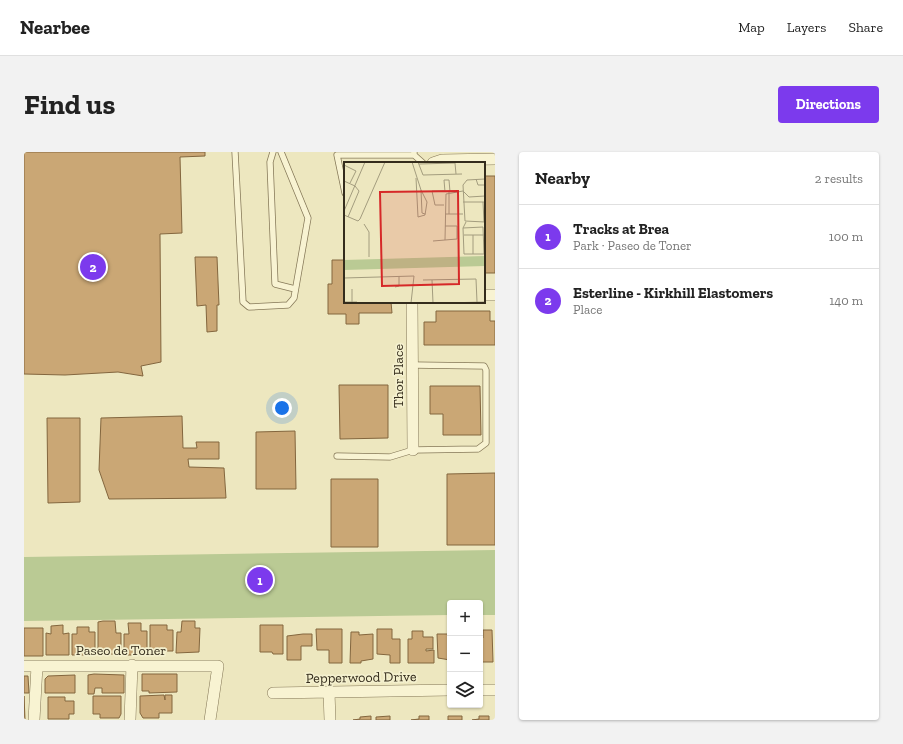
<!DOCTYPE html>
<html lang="en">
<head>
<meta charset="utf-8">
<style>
  :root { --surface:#fff; --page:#f2f2f2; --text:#222; --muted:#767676; --line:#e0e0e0; --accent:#7c3aed }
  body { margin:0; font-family:"Zilla Slab",serif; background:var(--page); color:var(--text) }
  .controls { position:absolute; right:12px; bottom:12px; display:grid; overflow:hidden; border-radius:4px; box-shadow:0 1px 3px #0004 }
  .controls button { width:36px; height:36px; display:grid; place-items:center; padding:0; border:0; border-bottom:1px solid var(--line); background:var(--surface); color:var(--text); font:20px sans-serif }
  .you { position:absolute; left:258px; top:256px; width:14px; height:14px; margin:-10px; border:3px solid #fff; border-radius:50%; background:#1a73e8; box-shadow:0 0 0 6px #1a73e833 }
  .badge { display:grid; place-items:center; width:26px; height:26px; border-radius:50%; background:var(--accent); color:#fff; font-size:13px; font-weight:700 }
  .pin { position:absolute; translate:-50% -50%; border:2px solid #fff; box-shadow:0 1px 4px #0006 }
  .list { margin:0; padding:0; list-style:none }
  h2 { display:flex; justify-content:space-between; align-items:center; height:52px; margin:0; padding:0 16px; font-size:17px }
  h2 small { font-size:13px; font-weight:400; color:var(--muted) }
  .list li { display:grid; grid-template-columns:26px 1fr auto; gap:12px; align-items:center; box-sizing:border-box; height:64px; padding:0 16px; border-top:1px solid var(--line) }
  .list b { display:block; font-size:15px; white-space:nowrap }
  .list p { margin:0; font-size:13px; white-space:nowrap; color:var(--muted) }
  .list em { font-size:13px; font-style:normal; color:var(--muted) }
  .icon { flex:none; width:22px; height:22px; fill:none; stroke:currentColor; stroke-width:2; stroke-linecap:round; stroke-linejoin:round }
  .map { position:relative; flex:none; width:471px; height:568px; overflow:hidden; border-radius:4px }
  header { display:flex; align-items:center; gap:24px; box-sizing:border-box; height:56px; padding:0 20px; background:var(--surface); border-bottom:1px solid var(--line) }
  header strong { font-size:19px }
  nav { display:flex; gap:22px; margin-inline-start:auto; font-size:14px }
  .intro { display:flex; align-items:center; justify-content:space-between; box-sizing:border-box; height:96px; padding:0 24px }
  h1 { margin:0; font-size:28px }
  .button { padding:10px 18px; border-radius:4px; background:var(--accent); color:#fff; font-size:14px; font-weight:700 }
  main { display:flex; gap:24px; padding:0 24px }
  aside { flex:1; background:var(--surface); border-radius:4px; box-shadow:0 1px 3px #0004 }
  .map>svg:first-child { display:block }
</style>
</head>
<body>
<header>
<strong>Nearbee</strong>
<nav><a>Map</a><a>Layers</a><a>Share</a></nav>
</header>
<div class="intro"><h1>Find us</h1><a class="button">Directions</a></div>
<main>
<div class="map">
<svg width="471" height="568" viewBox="0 0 471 568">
  <rect width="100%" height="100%" fill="#ede7bf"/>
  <path fill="#baca94" d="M471,398V463H456V451H426V463L0,469V405Z"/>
  <path fill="#caa775" stroke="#83663e" d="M0,0H181V4L156,5L158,81L136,82L137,210L117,214L119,224L94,220L41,223L0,222Z
    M460,24H471V121H460Z
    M171,105H193L195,153H193V179L183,180L182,153L173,154Z
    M308,108H321V150H367L368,161H335V172H322V162H304V132H308Z
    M412,159H466V169H471V193H400V170H412Z
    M315,233H364V286L316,287Z
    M406,234H456L457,283H419V262H406Z
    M158,264L159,296H173L172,290H195V307H164L165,315L200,316L202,346L85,347L75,318L77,266Z
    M23,266H56V350L24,351Z
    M271,279L272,337H232V280Z
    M471,321V393H423V322Z
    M307,327H354V395H307Z
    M79,469H91L92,481H97V502H74V470Z
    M158,469H171V476H176L175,500L152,501L153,480H157Z
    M104,471H117V479H123V503H100V482H105Z
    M39,473V482L45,481V503H22V481L27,482V474Z
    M126,473H143V478H149V499H126Z
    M236,473H259V502H249L248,500H236Z
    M425,473H426V511V508L414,506L413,482H425Z
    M53,475H65V480H71V503H48V482H53Z
    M0,476H19V504H0Z
    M292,477H318V511H305V498H293Z
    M353,477H368V487H376V511H366V503L353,502Z
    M459,478H468L469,510H456V486H459Z
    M388,479H399V485H409V497H402V499L410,498V511H384V487H388Z
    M327,480H335V483L349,482V507L337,509V511H326Z
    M279,482H288V494H277V508H263V484Z
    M70,522L100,523V541H78V536H71L70,542H64V523Z
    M118,522H153V540L125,541V539H118Z
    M51,523V541H21V527L24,524Z
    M0,524H4L5,541H0Z
    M140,543L141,548V543H148V561H135V566H119L116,561V544Z
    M0,544L1,567L0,568Z
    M69,544H97V562L95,566H76V562H69Z
    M24,545H41V549H50V562H45V567H24Z
    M347,564V568H329L336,567V565Z
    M366,564V568H352V565Z
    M395,564H405V568H387L395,567Z
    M424,564H438V568H424Z
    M455,564H465V568H448L455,567Z"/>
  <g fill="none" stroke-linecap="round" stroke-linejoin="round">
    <defs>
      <path id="service" d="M211,0L219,150L225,155L264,153L270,146L284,66L257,0
        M249,0L246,10L251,132L271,137
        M390,0V3L399,11
        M321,41L313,3H390
        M313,304L366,305L389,298L454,297L462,291V218L460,214L389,213"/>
      <path id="minor" d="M409,11L418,8L471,7
        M460,143H471
        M388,150L389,298
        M0,514H194L186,568
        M456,538H471
        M305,540L306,568
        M249,541L426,538
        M10,568L13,514
        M106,568L108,513"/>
    </defs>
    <use href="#service" stroke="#857858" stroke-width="7"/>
    <use href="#minor" stroke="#857858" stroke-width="12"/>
    <use href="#service" stroke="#f8f3d2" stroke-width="5.5"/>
    <use href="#minor" stroke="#f8f3d2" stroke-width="11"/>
  </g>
  <g text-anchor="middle" stroke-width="3.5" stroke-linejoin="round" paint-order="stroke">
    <g font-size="14" fill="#342c1c" stroke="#f4f0ce">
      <text transform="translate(374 224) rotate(-90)" y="5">Thor Place</text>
      <text x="97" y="503">Paseo de Toner</text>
      <text transform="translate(337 525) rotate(-1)" y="5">Pepperwood Drive</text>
    </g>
  </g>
  <g transform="translate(320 10)">
    <rect width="141" height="141" fill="#ede7bf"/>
    <path d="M141,94V104L0,108V98Z" fill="#baca94"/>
    <path fill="none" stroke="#a39c7e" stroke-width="1" d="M68,0L77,28L78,51L81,52M74,0L79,13L118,12M75,2L111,1L112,12M0,3L12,9L6,21M72,16L74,55L81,53L83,40L77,28M132,17L134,23H141M141,17L123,18L119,23L121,59L141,60M0,19L11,24M101,30L100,18H105L106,30M105,30V52M119,40H141M139,40L140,60M100,43H91L88,29H100M0,49L21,0M101,52H119M0,53L14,59L16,57L41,0M4,55L15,29L11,24M20,62L25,70V95M119,66L139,65L140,92H120L119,66L122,60M120,73H140M129,73V92M101,78L102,32L119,29L125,35L141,34M89,79L113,77V64H101M0,116L70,114L67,141M79,118L132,117L133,140M88,118L89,141M51,125L55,124V114M0,140H13M8,140V127M100,141L141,140"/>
    <path fill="#d62828" fill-opacity="0.15" stroke="#d62828" stroke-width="2" d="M114,29L115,122L38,124L36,30Z"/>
    <rect width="141" height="141" fill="none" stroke="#342c1c" stroke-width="2"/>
  </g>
</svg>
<div class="controls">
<button>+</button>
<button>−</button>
<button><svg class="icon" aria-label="layers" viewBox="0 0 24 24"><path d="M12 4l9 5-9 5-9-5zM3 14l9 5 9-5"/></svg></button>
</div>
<div class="you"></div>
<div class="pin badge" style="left:236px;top:428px">1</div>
<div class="pin badge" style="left:69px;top:115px">2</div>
</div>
<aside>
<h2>Nearby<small>2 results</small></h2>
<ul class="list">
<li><span class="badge">1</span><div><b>Tracks at Brea</b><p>Park · Paseo de Toner</p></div><em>100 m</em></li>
<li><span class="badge">2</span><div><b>Esterline - Kirkhill Elastomers</b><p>Place</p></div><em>140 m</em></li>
</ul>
</aside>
</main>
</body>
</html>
